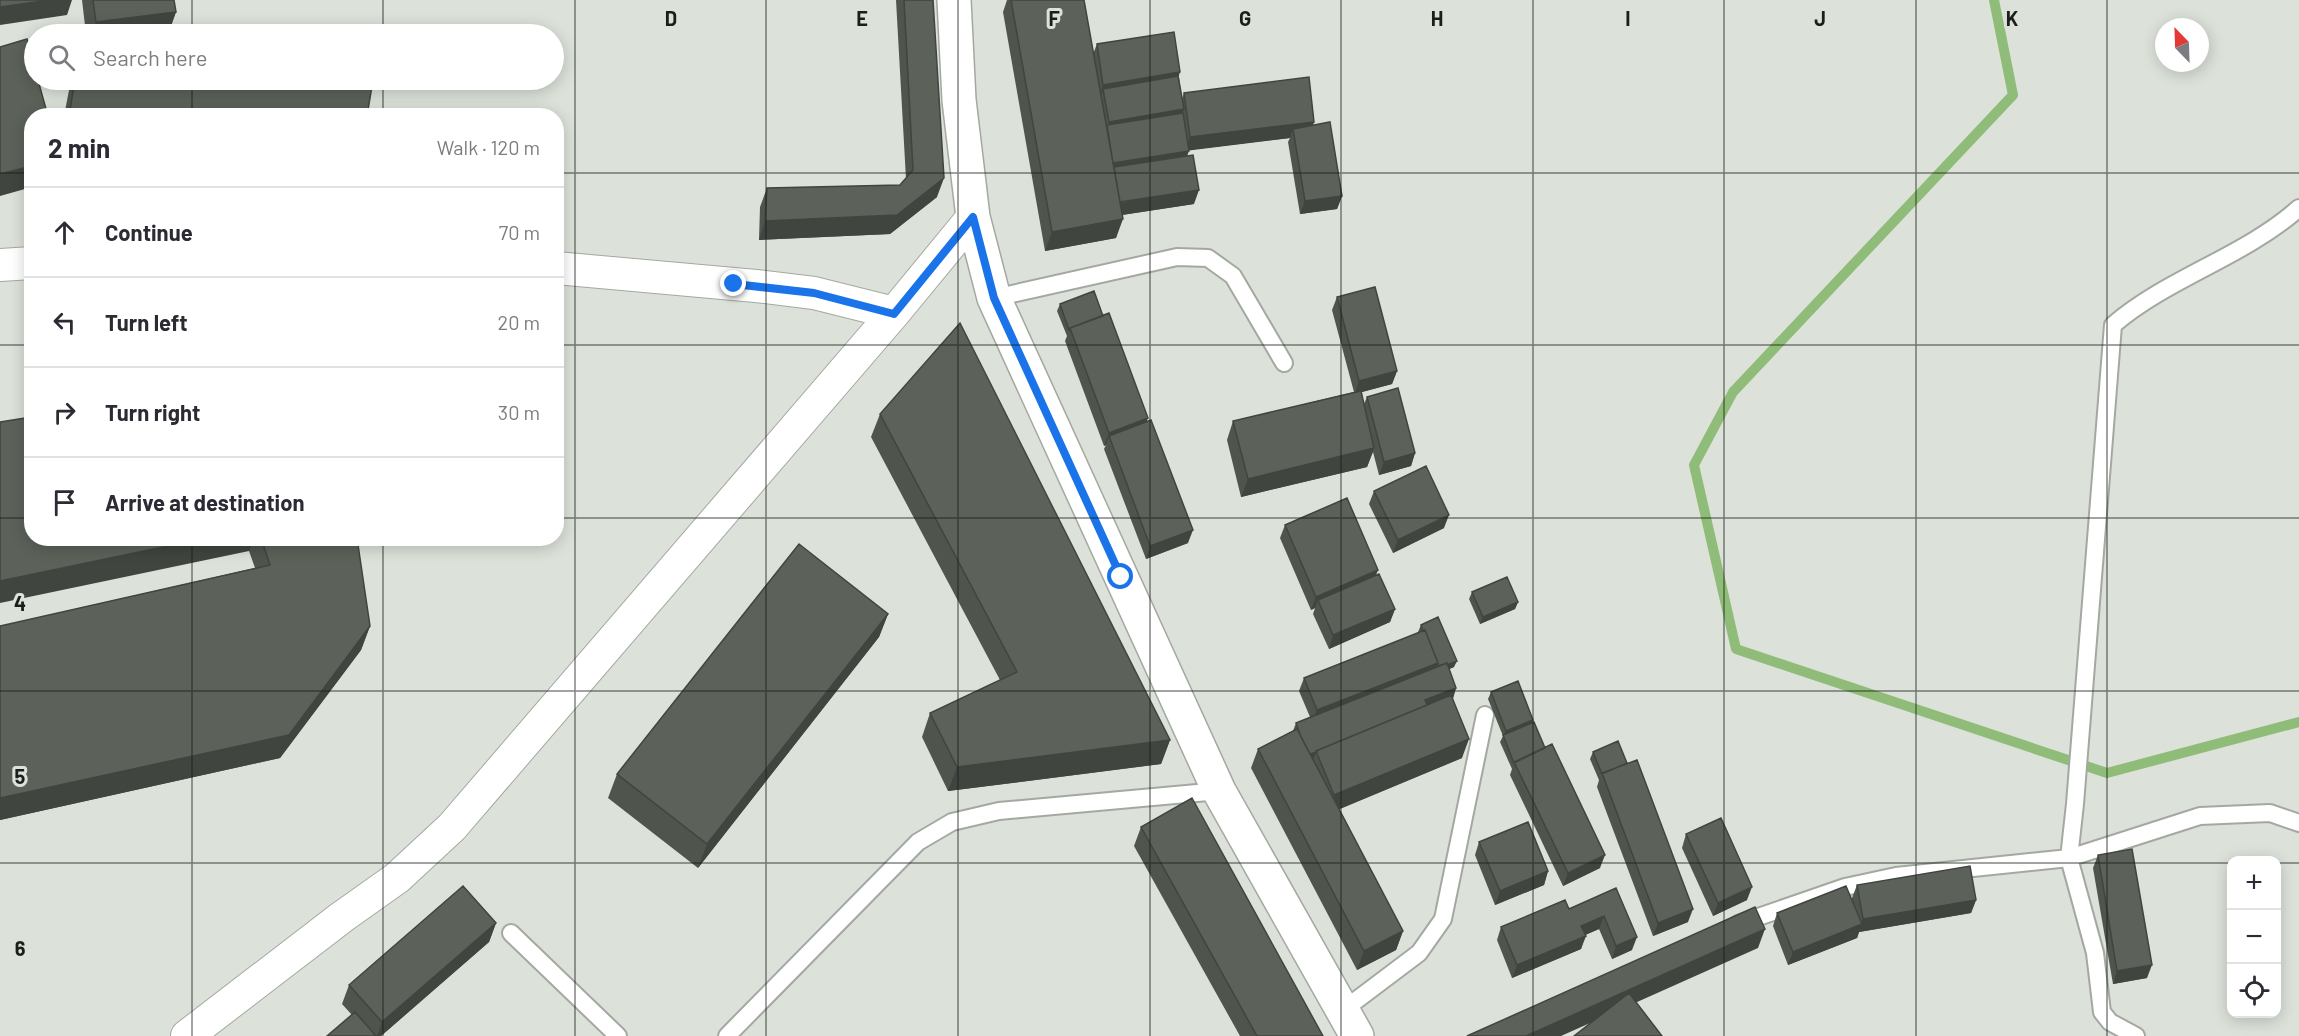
<!DOCTYPE html>
<html lang="en">
<head>
<meta charset="utf-8">
<style>
  :root { --surface:#fff; --page:#f7f7f7; --text:#2b2b33; --muted:#7c7c81; --line:#e1e1e2 }
  body { margin:0; font-family:Barlow,sans-serif; background:var(--page); color:var(--text) }
  .controls { position:absolute; right:18px; bottom:18px; display:grid; overflow:hidden; border-radius:12px; box-shadow:0 3px 15px #0003 }
  .controls button { width:54px; height:54px; display:grid; place-items:center; padding:0; border:0; border-bottom:2px solid var(--line); background:var(--surface); color:var(--text); font:30px sans-serif }
  .compass { position:absolute; left:2155px; top:18px; width:54px; height:54px; border-radius:50%; background:var(--surface); box-shadow:0 3px 15px #0003; rotate:337deg }
  .stop { position:absolute; width:18px; height:18px; margin:-14px; border:4px solid #1a73e8; border-radius:50%; background:#fff }
  .stop.end { background:#1a73e8; border-color:#fff; box-shadow:0 2px 6px #0008 }
  .list { margin:0; padding:0; list-style:none }
  h2 { display:flex; justify-content:space-between; align-items:center; height:78px; margin:0; padding:0 24px; font-size:26px }
  h2 small { font-size:20px; font-weight:400; color:var(--muted) }
  .list li { display:grid; grid-template-columns:39px 1fr auto; gap:18px; align-items:center; box-sizing:border-box; height:90px; padding:0 24px; border-top:2px solid var(--line) }
  .list b { display:block; font-size:22px; white-space:nowrap }
  .list em { font-size:20px; font-style:normal; color:var(--muted) }
  .icon { flex:none; width:33px; height:33px; fill:none; stroke:currentColor; stroke-width:2; stroke-linecap:round; stroke-linejoin:round }
  .map { position:relative; flex:none; width:2299px; height:1036px; overflow:hidden }
  .search { position:absolute; background:var(--surface); box-shadow:0 3px 15px #0003; left:24px; top:24px; width:540px; height:66px; display:flex; align-items:center; gap:15px; box-sizing:border-box; padding:0 21px; border-radius:33px; color:var(--muted); font-size:22px }
  .panel { position:absolute; background:var(--surface); box-shadow:0 3px 15px #0003; left:24px; top:108px; width:540px; height:438px; border-radius:24px }
  .map>svg:first-child { display:block }
</style>
</head>
<body>
<div class="map">
<svg width="2299" height="1036" viewBox="0 0 2299 1036">
  <rect width="100%" height="100%" fill="#dce2d9"/>
  <g fill="none" stroke-linecap="round" stroke-linejoin="round">
    <path stroke="#8fbc78" stroke-width="10" d="M1994,0L2013,95L1733,392L1694,465L1736,649L2107,773L2299,722"/>
    <defs>
      <path id="lane" d="M994,298L1177,257L1208,258L1233,276L1284,363
        M1738,924L1845,887L1896,876L2069,858L2200,816L2270,813L2299,823
        M511,933L618,1036
        M1342,1011L1419,953L1443,919L1485,715
        M727,1036L918,842L952,822L999,811L1219,791
        M2136,1036L2110,1022L2102,1012L2095,953L2069,858L2075,804L2113,325C2169,277 2244,257 2299,208"/>
      <path id="street" d="M0,265L32,263
        M556,268L756,286L814,293L894,313
        M187,1036L342,917L397,878L452,827L894,313L973,217"/>
      <path id="secondary" d="M954,0L959,100L973,217L994,298L1219,791L1357,1036"/>
    </defs>
    <use href="#lane" stroke="#a3a9a0" stroke-width="20"/>
    <use href="#street" stroke="#a3a9a0" stroke-width="34"/>
    <use href="#secondary" stroke="#a3a9a0" stroke-width="36"/>
    <use href="#lane" stroke="#fff" stroke-width="16"/>
    <use href="#street" stroke="#fff" stroke-width="32"/>
    <use href="#secondary" stroke="#fff" stroke-width="33"/>
  </g>
  <path fill="#4f544d" d="M82,0H174L176,12L168,34H84H86Z
    M896,0H933L937,197L890,234L759,240L760,207L767,188L900,185L906,179Z
    M1007,0H1084L1093,54L1097,44L1179,77L1182,99L1184,93L1314,122L1313,125L1342,196L1337,209L1300,214L1288,142L1290,138L1188,150L1187,156L1194,204L1122,215L1116,238L1045,251L1003,12Z
    M71,80H337L367,116H64Z
    M1337,297L1397,371L1392,384L1361,392L1364,404L1367,397L1415,453L1411,466L1379,475L1373,452L1367,467L1241,497L1227,440L1233,421L1354,392L1332,310Z
    M1060,304L1103,316L1147,422L1188,543L1146,559L1104,449L1106,445L1104,446L1065,341L1067,336L1057,311Z
    M880,414L1170,740L1161,764L948,791L922,737L930,713L1000,680L871,437Z
    M1374,491L1444,528L1393,553L1369,504Z
    M1285,525L1376,575L1395,609L1390,622L1329,649L1313,614L1315,608L1311,610L1280,538Z
    M32,538H357L370,626L361,650L280,758L0,820V626L255,568L249,551Z
    M1472,592L1518,602L1515,609L1480,624L1469,599Z
    M888,614L879,637L698,868L608,798L617,774Z
    M1421,625L1454,667L1449,669L1456,688L1453,698L1462,758L1339,809L1403,931L1396,950L1357,970L1251,768L1258,749L1293,731L1296,723L1310,717L1299,691L1304,678L1419,633L1418,632Z
    M1491,692L1533,720L1532,723L1545,748L1600,868L1563,886L1510,775L1512,769L1500,742L1503,736L1488,699Z
    M1593,752L1627,764L1688,922L1653,936L1597,787L1599,780L1590,759Z
    M1141,827L1323,1036H1240L1134,846Z
    M1686,834L1747,900L1713,916L1682,848Z
    M1479,842L1548,871L1544,885L1495,905L1475,855Z
    M2098,855L2147,978L2113,984L2093,868Z
    M1857,885L1976,900L1971,913L1859,932L1857,938L1788,965L1773,926L1777,913L1852,901V898Z
    M1616,888L1632,950L1612,959L1599,929L1585,935L1581,949L1512,978L1497,940L1501,927L1569,909Z
    M496,923L489,942L381,1036H327L352,1015L342,1004L349,985Z"/>
  <path fill="#40453f" d="M50,0H72L67,15L0,25V7Z
    M176,12L168,34H91L96,22Z
    M1180,72L1176,85L1103,89L1100,98H1099L1103,85Z
    M1184,109L1179,122L1108,126L1109,122Z
    M1314,122L1309,135L1293,129L1290,138L1185,151L1190,137Z
    M1189,151L1184,164L1111,176L1113,163Z
    M32,166V187L0,196V174Z
    M944,178L937,197L890,234L759,240L765,221Z
    M1199,190L1194,204L1115,216L1119,203Z
    M1342,196L1337,209L1300,214L1305,201Z
    M1123,219L1116,238L1045,251L1052,232Z
    M1397,371L1392,384L1355,394L1359,381Z
    M1148,418L1143,431L1109,436L1106,445L1104,446L1109,433Z
    M1374,448L1367,467L1241,497L1248,479Z
    M1415,453L1411,466L1379,475L1384,462Z
    M1449,515L1444,528L1393,553L1398,540Z
    M1193,530L1188,543L1146,559L1150,546Z
    M206,538H254L249,551L0,603V581Z
    M1378,570L1373,583L1318,600L1315,608L1311,610L1316,597Z
    M1518,602L1515,609L1480,624L1483,617Z
    M1395,609L1390,622L1329,649L1333,635Z
    M888,614L879,637L698,868L707,844Z
    M370,626L361,650L280,758L0,820V798Z
    M1457,661L1454,667L1436,675L1438,668Z
    M1438,663L1433,676L1312,723L1317,710Z
    M1456,688L1452,702L1426,711L1425,700Z
    M1533,720L1530,727L1503,737L1506,731Z
    M1469,739L1462,758L1328,814L1334,795Z
    M1170,740L1161,764L948,791L957,767Z
    M1316,752L1311,765L1309,755Z
    M1605,855L1600,868L1563,886L1568,873Z
    M1548,871L1544,885L1495,905L1500,891Z
    M1752,887L1747,900L1713,916L1718,903Z
    M1976,900L1971,913L1859,932L1857,938L1788,965L1793,952L1860,925L1863,919Z
    M1693,909L1688,922L1653,936L1658,923Z
    M1604,916L1599,929L1576,939L1581,926Z
    M496,923L489,942L381,1036H377L382,1022Z
    M1765,929L1758,948L1561,1036H1526Z
    M1403,931L1396,950L1357,970L1364,951Z
    M1586,936L1581,949L1512,978L1517,965Z
    M1637,937L1632,950L1612,959L1616,946Z
    M2152,965L2147,978L2113,984L2117,971Z"/>
  <path fill="#5c625a" stroke="#40453f" stroke-width="1.5" d="M0,0H50L0,7Z
    M93,0H174L176,12L96,22Z
    M904,0H933L944,178L897,215L765,221L767,188L900,185L913,170Z
    M1011,0H1084L1123,219L1052,232Z
    M1174,32L1180,72L1103,85L1097,44Z
    M27,39L34,66V80H38L48,116H32V166L0,174V47Z
    M1178,76L1184,109L1109,122L1103,89Z
    M1309,77L1314,122L1190,137L1184,93Z
    M75,80H337L372,86L367,116H69Z
    M1183,113L1189,151L1113,163L1107,125Z
    M1330,122L1342,196L1305,201L1293,129Z
    M1193,155L1199,190L1120,202L1114,167Z
    M1375,287L1397,371L1359,381L1337,297Z
    M1094,291L1103,316L1070,328L1069,330L1060,304Z
    M1109,313L1148,418L1109,433L1070,328Z
    M960,323L1170,740L957,767L930,713L1017,672L880,414Z
    M1398,388L1415,453L1384,462L1367,397Z
    M1361,391L1374,448L1248,479L1233,421Z
    M32,417V538H206L0,581V422Z
    M1151,420L1193,530L1150,546L1109,436Z
    M1426,466L1449,515L1398,540L1374,491Z
    M1347,498L1378,570L1316,597L1285,525Z
    M261,538H357L370,626L289,735L0,798V626L270,565Z
    M799,544L888,614L707,844L617,774Z
    M1379,574L1395,609L1333,635L1318,600Z
    M1507,577L1518,602L1483,617L1472,592Z
    M1438,617L1457,661L1447,665V663L1438,666V663L1425,630L1423,631L1421,625Z
    M1425,630L1438,663L1317,710L1304,678Z
    M1447,663L1456,688L1425,700L1427,705L1316,751L1317,752L1310,754L1301,737L1296,723Z
    M1518,681L1533,720L1506,731L1491,692Z
    M1451,695L1469,739L1334,795L1316,751Z
    M1534,722L1545,748L1514,763L1503,735Z
    M1297,729L1403,931L1364,951L1258,749Z
    M1618,741L1627,763L1602,774L1593,752Z
    M1552,744L1605,855L1568,873L1514,762Z
    M1637,760L1693,909L1658,923L1602,773Z
    M1192,798L1323,1036H1257L1141,827Z
    M1721,818L1752,887L1718,903L1686,834Z
    M1528,822L1548,871L1500,891L1479,842Z
    M2132,849L2152,965L2117,971L2098,855Z
    M1970,866L1976,900L1863,919L1857,885Z
    M463,886L496,923L382,1022L349,985Z
    M1846,886L1862,924L1793,952L1777,913Z
    M1616,888L1637,937L1616,946L1604,916L1581,926L1586,936L1517,965L1501,927L1565,900L1569,909Z
    M1755,907L1765,929L1526,1036H1467Z
    M1629,993L1662,1036H1574Z
    M355,1012L376,1036H327Z"/>
  <g fill="none" stroke-linecap="round" stroke-linejoin="round">
    <path stroke="#1a73e8" stroke-width="8" d="M734,284L814,293L894,314L973,217L994,298L1121,577"/>
  </g>
  <path fill="none" stroke="#1c1e1b" stroke-width="1.5" stroke-opacity="0.55" d="M192,0V34M383,0V34M575,0V1036M766,0V1036M958,0V1036M1150,0V1036M1341,0V1036M1533,0V1036M1724,0V1036M1916,0V1036M2107,0V1036M192,80V116M383,80V116M0,173H32M556,173H2299M0,345H32M556,345H2299M0,518H32M556,518H2299M192,538V1036M383,538V1036M0,691H2299M0,863H2232M2276,863H2299"/>
  <g font-size="20" text-anchor="middle" font-weight="bold" fill="#1c1e1b" stroke="#dce2d9" stroke-width="6" stroke-linejoin="round" paint-order="stroke">
    <text x="671" y="26">D</text>
    <text x="862" y="26">E</text>
    <text x="1054" y="26">F</text>
    <text x="1245" y="26">G</text>
    <text x="1437" y="26">H</text>
    <text x="1628" y="26">I</text>
    <text x="1820" y="26">J</text>
    <text x="2012" y="26">K</text>
    <text x="20" y="611">4</text>
    <text x="20" y="784">5</text>
    <text x="20" y="956">6</text>
  </g>
</svg>
<div class="controls">
<button>+</button>
<button>−</button>
<button><svg class="icon" aria-label="locate" viewBox="0 0 24 24"><circle cx="12" cy="12" r="6"/><path d="M12 2v4M12 18v4M2 12h4M18 12h4"/></svg></button>
</div>
<svg class="compass" viewBox="-18 -18 36 36"><path d="M0-13l5 13h-10z" fill="#e53935"/><path d="M0 13l5-13h-10z" fill="#7c7c81"/></svg>
<div class="stop" style="left:1121px;top:577px"></div>
<div class="stop end" style="left:734px;top:284px"></div>
<div class="search"><svg class="icon" aria-label="search" viewBox="0 0 24 24"><circle cx="10" cy="10" r="6"/><path d="M15 15l6 6"/></svg>Search here</div>
<section class="panel">
<h2>2 min<small>Walk · 120 m</small></h2>
<ul class="list">
<li><svg class="icon" aria-label="ahead" viewBox="0 0 24 24"><path d="M12 20V5M6 11l6-6 6 6"/></svg><div><b>Continue</b></div><em>70 m</em></li>
<li><svg class="icon" aria-label="left" viewBox="0 0 24 24"><path d="M17 20v-9H6M10 6l-5 5 5 5"/></svg><div><b>Turn left</b></div><em>20 m</em></li>
<li><svg class="icon" aria-label="right" viewBox="0 0 24 24"><path d="M7 20v-9h11M14 6l5 5-5 5"/></svg><div><b>Turn right</b></div><em>30 m</em></li>
<li><svg class="icon" aria-label="arrive" viewBox="0 0 24 24"><path d="M6 21V4h12l-3 4 3 4H6"/></svg><div><b>Arrive at destination</b></div></li>
</ul>
</section>
</div>
</body>
</html>
